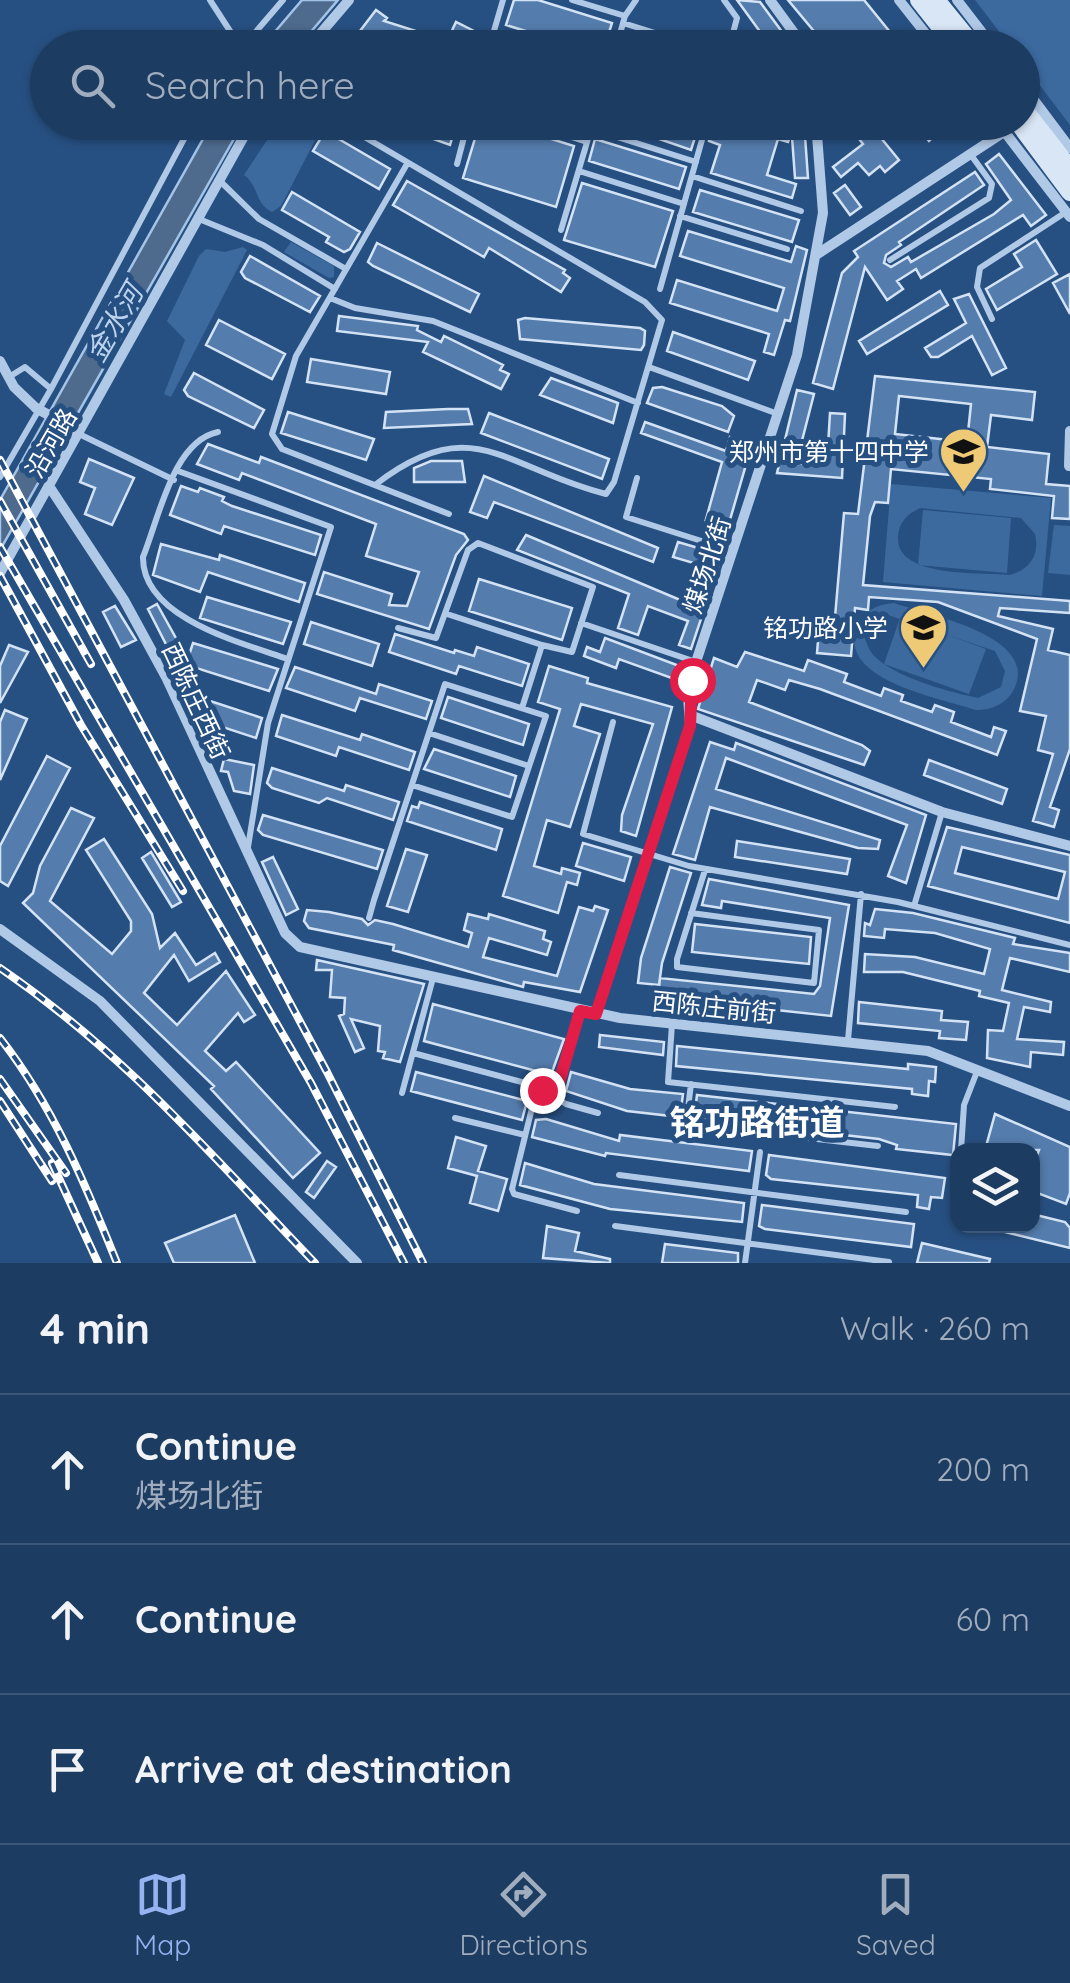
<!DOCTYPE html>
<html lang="en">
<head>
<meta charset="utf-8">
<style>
  :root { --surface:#1d3c62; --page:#254368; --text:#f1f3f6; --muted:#a0adbe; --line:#3b5677; --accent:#95b2f1 }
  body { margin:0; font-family:Quicksand,"Noto Sans SC",sans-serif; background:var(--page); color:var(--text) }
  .controls { position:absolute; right:30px; bottom:30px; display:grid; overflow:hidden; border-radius:20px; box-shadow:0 2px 8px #0004 }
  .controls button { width:90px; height:90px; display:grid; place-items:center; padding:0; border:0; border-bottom:2px solid var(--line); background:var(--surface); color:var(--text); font:50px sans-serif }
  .stop { position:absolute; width:30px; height:30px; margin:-22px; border:8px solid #e11d48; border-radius:50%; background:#fff }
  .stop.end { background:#e11d48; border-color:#fff; box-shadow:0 2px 10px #0008 }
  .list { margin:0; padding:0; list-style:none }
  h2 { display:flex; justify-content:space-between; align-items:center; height:130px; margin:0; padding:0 40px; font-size:42px }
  h2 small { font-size:32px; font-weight:400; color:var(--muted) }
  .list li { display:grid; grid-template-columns:65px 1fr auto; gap:30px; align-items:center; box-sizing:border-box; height:150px; padding:0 40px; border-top:2px solid var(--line) }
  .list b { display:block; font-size:38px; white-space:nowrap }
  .list p { margin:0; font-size:32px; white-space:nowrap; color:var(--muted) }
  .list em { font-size:32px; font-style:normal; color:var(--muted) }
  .icon { flex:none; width:55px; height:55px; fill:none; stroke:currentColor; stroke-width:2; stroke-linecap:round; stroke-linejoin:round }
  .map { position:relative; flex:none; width:1070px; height:1263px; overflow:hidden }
  .search { position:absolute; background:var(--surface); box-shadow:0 2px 8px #0004; left:30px; right:30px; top:30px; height:110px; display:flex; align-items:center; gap:25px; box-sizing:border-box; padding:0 35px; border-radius:55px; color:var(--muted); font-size:38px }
  .sheet { height:580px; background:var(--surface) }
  nav { display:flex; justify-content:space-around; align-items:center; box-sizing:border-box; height:140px; border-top:2px solid var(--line); background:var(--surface); font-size:28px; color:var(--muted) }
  nav a { display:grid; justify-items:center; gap:5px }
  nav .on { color:var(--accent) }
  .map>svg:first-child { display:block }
</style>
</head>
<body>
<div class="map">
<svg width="1070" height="1263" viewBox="0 0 1070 1263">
  <rect width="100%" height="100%" fill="#275082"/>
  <path fill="#3c6a9f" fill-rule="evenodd" d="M975,0H1070V125L1023,63L1022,48L1011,47Z
    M279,122L324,123L281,206L272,212C255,204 259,186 244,175Z
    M291,242L334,266V277L329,278L284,252Z
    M243,247L247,250L171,397L164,394L185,340L167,321L199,256L206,249L225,252Z
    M891,484L1051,498L1042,596L883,582ZM920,508L1021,518L1035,534C1040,555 1030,570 1009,575C979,572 897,578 898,538C898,523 907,514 920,508Z
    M923,510L1011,518L1007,573L918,565Z
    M1054,525L1070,526V575L1048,573Z
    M894,603C928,615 1037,635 1015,687C1008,703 993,710 976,710C941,698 836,680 857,627C863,611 878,604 894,603ZM888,615L995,651L1005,671L1001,687L978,698C952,693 861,670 867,637C869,625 878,619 888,615Z
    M900,618L986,649L969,694L884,664Z"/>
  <path fill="#4e6b8e" stroke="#a4c4e7" stroke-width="2.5" d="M302,0H338L298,47H262Z
    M212,123H243L0,550V500Z"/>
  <path fill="#547cac" stroke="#d3e3f5" stroke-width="2.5" fill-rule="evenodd" d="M514,0H538L612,23L604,48H581L506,25Z
    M737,0L760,2L794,48H772Z
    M788,0H864L890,32L882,38L889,48H862L856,40L846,48H828Z
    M376,10L387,18L384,21L447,41L456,22L478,33L471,48H347Z
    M628,33L667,45L666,48H624Z
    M386,122H457L450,145Z
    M480,122H497L574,146L556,207L463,178Z
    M610,122H679L698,128L691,150Z
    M714,122L794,124L788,142L778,139L767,175L796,184L792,198L711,173L720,145L709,141Z
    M846,122H868L899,160L885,172L880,166L869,175L858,163L841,177L833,167L863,144Z
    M914,122H949L929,141Z
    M325,131L390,169L379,189L313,151Z
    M805,136L808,178H795L792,137Z
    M595,139L686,167L679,189L589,161Z
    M999,154L1046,215L1031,226L1023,215L921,278L916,269L897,281L903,289L887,300L865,267L833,389L813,383L842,273L858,257L854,251L975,172L984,185L899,242L901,245L886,255L884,263L891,267L908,257L911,262L994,214L1011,200L986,164Z
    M407,181L565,270L563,273L570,278L561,292L489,248L484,257L393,205Z
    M582,183L673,211L655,267L564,240Z
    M845,185L861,207L850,215L834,193Z
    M700,190L799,220L792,242L693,212Z
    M292,192L360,232L350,249L344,252L326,242L329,237L282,210Z
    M688,231L791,262L796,246L807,250L790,321L785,320L774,355L764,352L769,334L670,303L677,280L777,311L784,288L680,256Z
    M1036,240L1057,274L997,310L986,289L1022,267L1014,254Z
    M377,243L479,294L470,312L373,266L368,262Z
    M250,256L320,296L310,312L245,278L241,272Z
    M1070,274V314L1053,283Z
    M940,291L948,305L867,354L859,341Z
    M969,294L1006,368L992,375L972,336L938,357H931L925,348L966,323L954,299Z
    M339,316L418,326L417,330L441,342L444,336L503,365L500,370L509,374L501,389L423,352L428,342L337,331Z
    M525,318L640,328L645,331L644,345L641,350L520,339L518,320Z
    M219,320L285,354L272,379L206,345Z
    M673,332L755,361L748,380L667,351Z
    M311,359L390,372L386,394L307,382Z
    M194,373L264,410L254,428L188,396L184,390Z
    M875,376L1035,392L1032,420L991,415L987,447L1049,454L1046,484L1070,486V519L1052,518L1054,496L990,489L991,479L891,469L888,503L875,502L870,516L863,585L1070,601V613L1000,608L998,616L1053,629L1048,650L1070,655V749L1050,807L1059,810L1054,827L1033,821L1053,754L1038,750L1046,716L1020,711L1037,639L938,602L869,597L868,610L855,608L851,656L817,653L820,616L835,617L844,513L858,514ZM899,396L971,404L967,442L895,434Z
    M551,378L618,403L613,423L540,395Z
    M662,387L722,406L734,416L728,432L647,403L653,388Z
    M797,390L814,394L796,464L827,463L830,413L845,414L842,478L777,473Z
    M448,409H468L472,424L384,428L386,412Z
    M288,412L374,439L366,460L281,433Z
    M489,413L609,459L602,479L481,433Z
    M645,422L726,451L730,437L752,444L725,537L703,530L722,462L641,433Z
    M208,444L259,463L261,457L464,534L468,540L456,555L429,629L317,594L324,572L392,594L389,605L407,606L419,572L366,556L376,524L242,473L239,480L197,464Z
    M89,459L134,478L112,525L85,514L95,488L80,482Z
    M431,461H462L465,482H414V468Z
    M484,476L658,548L653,562L494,502L487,518L470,512Z
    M181,486L198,492L200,488L224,497L222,501L232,506L321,535L315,555L224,526L221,534L170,515Z
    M526,535L704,610L691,649L679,645L688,621L648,606L638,635L618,628L629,594L517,550Z
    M678,542L722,555L717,570L673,557Z
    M161,544L219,560L220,555L305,583L299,602L208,572L200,592L153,575Z
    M479,579L572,608L562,640L469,611Z
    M207,597L291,622L283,644L200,618Z
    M157,604L182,649L171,654L148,609Z
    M115,606L136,640L121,647L103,612Z
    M311,622L379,644L372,666L304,644Z
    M395,634L454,653L455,650L474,656L477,647L529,664L522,686L459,666L456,674L389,652Z
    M605,638L682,667L677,680L619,659L616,668L584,656L587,647L600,652Z
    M193,643L278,669L269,691L196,668L187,661Z
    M9,645L28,652L0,703V666Z
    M745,652L804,671L808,660L847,674L844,682L881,696L884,688L903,695L901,701L932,712L935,705L954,712L951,722L991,737L994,727L1006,731L997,755L820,689L789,680L785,690L757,680L749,702L862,745L870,751L864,765L698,709L714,658L737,667Z
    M549,666L588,678L587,683L672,707L636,836L621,831L622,815L653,724L581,704L574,726L600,734L570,827L547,820L534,866L561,874L562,868L580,873L577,885L567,882L558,913L503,896L560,709L538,702Z
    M295,667L376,694L379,684L432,701L426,719L360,698L355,711L286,688Z
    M448,697L529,724L523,745L441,718Z
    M204,699L262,718L256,738L198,719Z
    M5,710L27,719L0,780V722Z
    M282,715L360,740L362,734L415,752L409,770L339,747L336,756L276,736Z
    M710,742L734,750L736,743L926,815L906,883L888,876L907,825L726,758L716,789L880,840L878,849L858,848L710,807L695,860L673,854Z
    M434,749L516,776L510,797L424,769Z
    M47,756L70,768L8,886L0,881V846Z
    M224,759L254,765L250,794L234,791L228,772L221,771Z
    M929,760L1007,789L1002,804L924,775Z
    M272,768L344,791L346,785L399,802L393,820L327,798L319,803L272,788L267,783Z
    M420,802L502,829L496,850L407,821L412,806L418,808Z
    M71,808L94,818L50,901L112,954L131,931V921L86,850L104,839L152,914L160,948L175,933L196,965L215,953L220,962L189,981L174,955L144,993L177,1025L226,971L255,1015L244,1022L238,1013L205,1051L226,1071L236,1062L320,1153L293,1178L211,1089L214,1086L23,903L33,893L40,866Z
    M263,815L383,850L377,869L263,835L258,830Z
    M947,827L1070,855V923L928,886ZM962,847L1065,872L1058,899L955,873Z
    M737,841L850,859L847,874L735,857Z
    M583,843L631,857L624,881L576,866Z
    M406,849L427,855L408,912L387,906Z
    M151,852L181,902L172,907L142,858Z
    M273,857L298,909L286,915L262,862Z
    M670,867L691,873L662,963L659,985L638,983L641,958Z
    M709,879L849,905L831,1016L658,997L660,978L814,994L820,986L830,918L722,901L721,908L702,905Z
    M595,906L608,910L580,992L524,982L523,987L393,950L394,945L309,928L304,921L307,910L329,912L362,919L368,925L375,920L393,924L468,947L472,933L464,930L468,914L488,919L489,914L545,931L543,939L551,942L547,955L489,938L483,957L557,976L579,907L593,911Z
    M875,909L913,913L1015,938L1013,944L1070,953V972L1010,958L1002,990L1051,1002L1050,1012L1024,1007L1017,1039L1064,1042L1063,1055L1031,1052L1030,1067L987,1058L988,1030L1003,1031L1009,1003L979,996L980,991L903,972H864L865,954L915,957L984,974L990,949L935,933L885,929L884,938L864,936L865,923L870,925Z
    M695,924L811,937L809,964L692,952Z
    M317,960L424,984L400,1062L383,1058L385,1052L378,1051L380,1026L351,1019L364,1048L355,1052L339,1016L344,1014L345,998L330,997L332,970H316Z
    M859,1002L942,1011L941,1020L968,1022L966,1040L939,1038L940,1031L858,1023Z
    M433,1004L564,1039L551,1075L424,1041Z
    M600,1035L664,1042L663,1055L599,1047Z
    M677,1046L908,1069V1064L936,1067L935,1082L929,1081L928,1096L912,1094V1089L676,1066Z
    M416,1072L527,1101L522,1120L411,1091Z
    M571,1072L630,1089L683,1094L680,1117L627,1111L566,1091Z
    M697,1095L956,1124L953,1155L896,1149L897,1145L879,1139L694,1118Z
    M995,1114L1070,1147V1193L1066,1204L1032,1191V1168L1039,1150H985Z
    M546,1119L619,1141L620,1135L752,1151L749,1171L606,1153L605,1156L532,1137L536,1120Z
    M456,1137L486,1146L478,1171L507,1179L498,1211L470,1203L477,1176L448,1168Z
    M769,1155L945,1178L942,1198L931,1197L929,1209L917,1207L918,1195L771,1179L766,1175Z
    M327,1161L336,1167L314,1198L306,1192Z
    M525,1163L594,1184L744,1203L742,1222L610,1209L520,1185Z
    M762,1205L914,1224L911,1247L765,1229L759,1226Z
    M1032,1214L1065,1222L1070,1228V1248L993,1229L1032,1226Z
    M235,1215L255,1263H174L165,1243Z
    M547,1226L579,1233L575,1251L610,1259V1263L543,1258Z
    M922,1243L990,1259L989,1263H917Z
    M665,1244L738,1253V1263H662Z"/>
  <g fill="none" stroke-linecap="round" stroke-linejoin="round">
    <path stroke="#b0c9e6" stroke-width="6" d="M210,0L241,48
      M572,0L625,16
      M724,0L737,18L729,48
      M623,23L703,48
      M242,48L283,0
      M489,48L503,0
      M616,48L625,16L636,0
      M339,122L645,302L662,320L614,482L606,494C505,469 473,409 375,485
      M524,122L587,142
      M897,125L900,122
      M592,129L696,162
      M407,164L296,356L272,434L282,449L449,514
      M457,164L468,122
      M579,171L684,204
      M692,176L801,211
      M220,181L259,219L346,269
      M680,216L787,249
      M199,219L263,245L335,289
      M561,230L593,122
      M890,260L989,198L992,184L971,155
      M660,289L707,122
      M330,298L355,308L433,321L638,403
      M992,319L977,287L980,268L1066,212
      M649,367L778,414
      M9,377L25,367L51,389L193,122
      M218,432C173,441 159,518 143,557C142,618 242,643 288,659
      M79,434L174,480
      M178,471L331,527L268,723L248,847
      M0,477L51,389
      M637,478L626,517L733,551
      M447,614L542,645L522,708
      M581,623L696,662
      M398,628L436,638L468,550L478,543L593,587L572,652L542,645
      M613,722L583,834L689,866L898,902L1070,945
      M429,733L529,766
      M914,906L942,812
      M691,913L819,930L814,983L677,967V959L705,870
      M369,918L374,900L445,684L546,716L512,817L412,785
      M672,1024L668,1082L895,1107
      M848,1040L861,894
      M413,1053L533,1085L566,1104L598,1113
      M691,1084L686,1124L878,1146
      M402,1093L433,978
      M455,1118L525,1135
      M961,1150L964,1105L978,1069
      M619,1175L906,1212
      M577,1211L514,1194L512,1189L533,1104L559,1086L580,1011
      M615,1226L889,1262
      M745,1263L760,1152"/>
    <path stroke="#b0c9e6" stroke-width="10" d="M770,0L805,48
      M899,0L937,48
      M957,0L994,48
      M308,48L349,0
      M1022,84L1070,148
      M997,122L1070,217
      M816,255L1004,132
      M0,361L14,387L36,408
      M1069,466L1070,431
      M49,486L124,600L166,677L285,933L300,947L620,1018L928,1051L1070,1106
      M0,573L252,122
      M690,715L942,812L1070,846
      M0,929L100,1001L357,1263
      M596,1014L690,725L688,696L696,662L797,355L823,213L816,122"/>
    <path stroke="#d9e6f6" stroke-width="18" d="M919,0L957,48
      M936,0L975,48
      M1018,122L1070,192"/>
    <defs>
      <path id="rail" d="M0,460L327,1072L423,1263
        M0,501L91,664
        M0,547L311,1083L404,1263
        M0,576L81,725L183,891
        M0,968C127,1055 210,1154 315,1263
        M0,1038C53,1106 85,1183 117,1263
        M0,1079L66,1173
        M0,1101L52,1181
        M52,1163L98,1263"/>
    </defs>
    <use href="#rail" stroke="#fff" stroke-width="8"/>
    <use href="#rail" stroke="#275082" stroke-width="4" stroke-dasharray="11" stroke-linecap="butt"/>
    <path stroke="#b0c9e6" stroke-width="10" d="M36,408L74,429"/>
    <path stroke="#d9e6f6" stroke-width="18" d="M1022,107L1070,169"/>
  </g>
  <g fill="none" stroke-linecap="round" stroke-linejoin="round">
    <path stroke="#e11d48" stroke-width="12" d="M542,1090L550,1094L558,1086L580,1011L596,1014L690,726L692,680"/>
  </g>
  <defs>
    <symbol id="school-pin" viewBox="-11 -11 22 30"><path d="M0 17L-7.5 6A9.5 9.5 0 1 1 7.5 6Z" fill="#eec976" stroke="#275082"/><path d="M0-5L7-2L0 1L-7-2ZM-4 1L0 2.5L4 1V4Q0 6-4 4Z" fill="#111"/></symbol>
  </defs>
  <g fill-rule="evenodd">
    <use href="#school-pin" x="936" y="424" width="55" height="75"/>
    <use href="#school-pin" x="896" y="600" width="55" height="75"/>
  </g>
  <g text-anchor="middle" stroke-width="10" stroke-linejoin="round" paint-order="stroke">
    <g font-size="25" fill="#fff" stroke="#275082">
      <text transform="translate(51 443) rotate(-60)" y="9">沿河路</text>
      <text transform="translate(707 565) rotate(-72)" y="9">煤场北街</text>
      <text transform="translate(196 701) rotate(65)" y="9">西陈庄西街</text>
      <text transform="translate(714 1007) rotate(6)" y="9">西陈庄前街</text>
    </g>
    <g font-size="25" fill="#fff" stroke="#275082" text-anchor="end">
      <text x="929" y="461">郑州市第十四中学</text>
      <text x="888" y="637">铭功路小学</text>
    </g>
    <g font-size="28" font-style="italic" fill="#bbd3ee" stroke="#275082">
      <text transform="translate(114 323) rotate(-60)" y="10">金水河</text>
    </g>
    <g font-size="35" font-weight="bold" fill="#fff" stroke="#275082">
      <text x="757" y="1135">铭功路街道</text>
    </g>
  </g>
</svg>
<div class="controls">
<button><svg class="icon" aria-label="layers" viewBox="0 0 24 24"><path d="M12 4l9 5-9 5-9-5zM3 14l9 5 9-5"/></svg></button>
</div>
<div class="stop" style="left:692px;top:680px"></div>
<div class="stop end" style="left:542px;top:1090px"></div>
<div class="search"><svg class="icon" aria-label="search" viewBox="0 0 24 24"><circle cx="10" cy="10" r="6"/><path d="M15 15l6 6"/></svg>Search here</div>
</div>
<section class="sheet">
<h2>4 min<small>Walk · 260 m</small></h2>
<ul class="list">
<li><svg class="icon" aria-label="ahead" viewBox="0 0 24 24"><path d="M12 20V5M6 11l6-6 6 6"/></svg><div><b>Continue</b><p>煤场北街</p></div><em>200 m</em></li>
<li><svg class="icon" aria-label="ahead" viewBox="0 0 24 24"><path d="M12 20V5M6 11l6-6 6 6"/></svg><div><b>Continue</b></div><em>60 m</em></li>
<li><svg class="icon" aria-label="arrive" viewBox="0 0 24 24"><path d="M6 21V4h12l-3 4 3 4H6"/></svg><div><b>Arrive at destination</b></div></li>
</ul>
</section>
<nav>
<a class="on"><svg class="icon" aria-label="map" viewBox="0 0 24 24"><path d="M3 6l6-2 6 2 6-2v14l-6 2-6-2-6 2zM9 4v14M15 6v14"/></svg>Map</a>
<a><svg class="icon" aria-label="directions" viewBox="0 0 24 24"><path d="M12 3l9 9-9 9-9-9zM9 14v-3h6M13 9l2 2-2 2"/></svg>Directions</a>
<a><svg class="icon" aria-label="saved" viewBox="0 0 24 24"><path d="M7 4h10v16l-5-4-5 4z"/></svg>Saved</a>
</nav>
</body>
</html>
